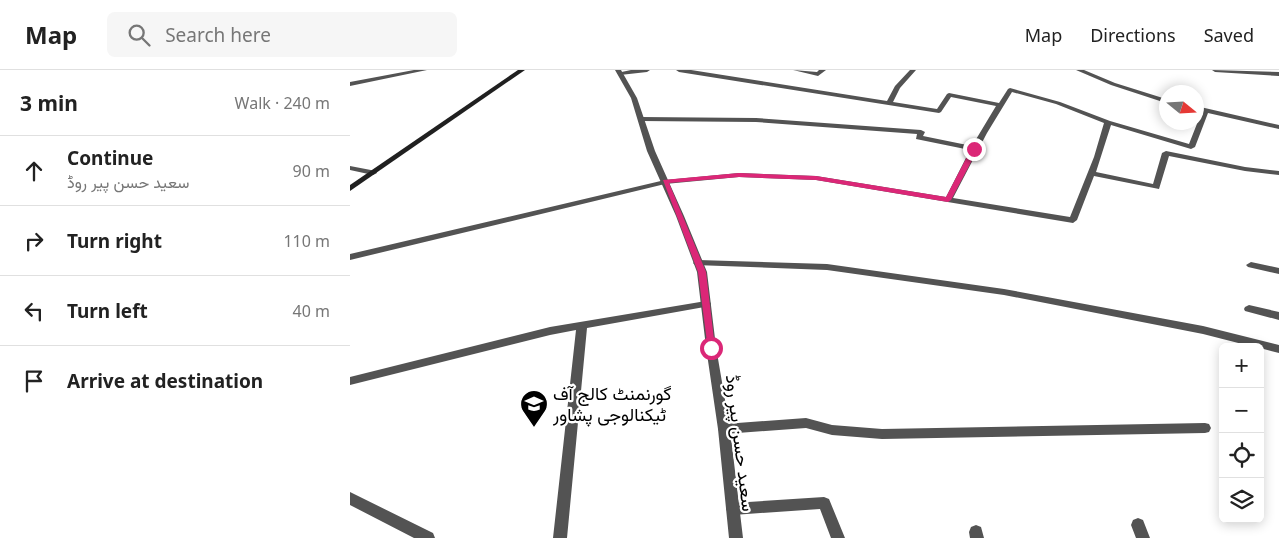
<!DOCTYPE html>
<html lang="en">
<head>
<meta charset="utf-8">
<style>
  :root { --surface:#fff; --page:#f6f6f6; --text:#222; --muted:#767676; --line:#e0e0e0 }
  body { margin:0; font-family:"Noto Sans",Vazirmatn,sans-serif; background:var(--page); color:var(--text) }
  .controls { position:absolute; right:15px; bottom:15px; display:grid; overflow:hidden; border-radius:8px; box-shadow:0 2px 12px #0003 }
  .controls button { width:45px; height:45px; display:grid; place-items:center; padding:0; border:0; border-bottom:1px solid var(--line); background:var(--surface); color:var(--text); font:25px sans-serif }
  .compass { position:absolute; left:809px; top:15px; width:45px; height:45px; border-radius:50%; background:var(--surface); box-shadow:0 2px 12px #0003; rotate:108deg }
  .stop { position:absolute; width:15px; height:15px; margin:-11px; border:4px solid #db2777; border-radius:50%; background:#fff }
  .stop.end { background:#db2777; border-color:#fff; box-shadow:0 1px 5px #0008 }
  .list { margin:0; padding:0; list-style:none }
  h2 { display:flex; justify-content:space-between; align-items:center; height:65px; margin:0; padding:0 20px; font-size:21px }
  h2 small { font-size:16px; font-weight:400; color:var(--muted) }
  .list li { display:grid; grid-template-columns:32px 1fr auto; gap:15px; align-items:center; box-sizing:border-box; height:70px; padding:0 20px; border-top:1px solid var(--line) }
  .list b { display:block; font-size:19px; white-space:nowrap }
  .list p { margin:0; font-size:16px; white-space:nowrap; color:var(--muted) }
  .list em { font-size:16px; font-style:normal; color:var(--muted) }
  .icon { flex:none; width:28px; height:28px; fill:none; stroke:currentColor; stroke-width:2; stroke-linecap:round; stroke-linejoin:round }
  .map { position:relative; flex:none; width:929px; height:468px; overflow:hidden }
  header { display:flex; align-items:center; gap:30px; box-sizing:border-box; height:70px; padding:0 25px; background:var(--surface); border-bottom:1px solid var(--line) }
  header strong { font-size:24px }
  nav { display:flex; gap:28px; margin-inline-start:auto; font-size:18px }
  .search { width:350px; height:45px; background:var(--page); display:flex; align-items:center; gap:12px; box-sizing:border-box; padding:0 18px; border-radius:8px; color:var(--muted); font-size:19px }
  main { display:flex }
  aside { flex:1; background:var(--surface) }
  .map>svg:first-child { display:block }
</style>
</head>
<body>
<header>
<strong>Map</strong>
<div class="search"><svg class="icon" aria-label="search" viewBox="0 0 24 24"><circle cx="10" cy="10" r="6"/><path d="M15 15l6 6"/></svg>Search here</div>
<nav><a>Map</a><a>Directions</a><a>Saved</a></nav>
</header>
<main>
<aside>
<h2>3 min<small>Walk · 240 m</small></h2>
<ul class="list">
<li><svg class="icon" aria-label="ahead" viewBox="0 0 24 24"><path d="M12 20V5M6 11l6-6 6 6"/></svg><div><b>Continue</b><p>سعید حسن پیر روڈ</p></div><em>90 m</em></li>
<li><svg class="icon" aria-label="right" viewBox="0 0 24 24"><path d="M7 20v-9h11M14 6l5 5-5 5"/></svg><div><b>Turn right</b></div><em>110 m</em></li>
<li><svg class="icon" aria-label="left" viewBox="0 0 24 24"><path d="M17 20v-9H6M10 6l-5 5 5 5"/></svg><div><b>Turn left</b></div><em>40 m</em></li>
<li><svg class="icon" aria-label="arrive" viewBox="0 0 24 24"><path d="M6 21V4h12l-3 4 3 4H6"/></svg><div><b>Arrive at destination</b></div></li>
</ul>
</aside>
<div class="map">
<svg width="929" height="468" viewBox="0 0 929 468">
  <rect width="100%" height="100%" fill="#fff"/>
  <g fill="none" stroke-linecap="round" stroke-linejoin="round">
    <path fill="#535353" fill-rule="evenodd" d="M64,0H77L0,16V12Z
      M281,0H300L297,2L270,5L267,3Z
      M326,0H341L537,31L545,16L560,0H566L550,18L543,32L587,39L597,24L599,23L649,33L658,19L660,18L710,32L760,51L839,74L852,41L846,40V36L929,55V59L858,43L845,77L841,79L761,55L746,102L803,114L812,83L816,81L895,97L929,101V105L895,101L819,86L809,119L744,106L727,150L723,153L466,110L389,107L315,114L0,190V184L315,110L389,103L466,106L596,127L620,80L566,69L567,64L406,52L291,51L288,49L291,47L406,48L571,60L575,62L573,66L622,76L646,36L601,27L591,42L589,43L329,2ZM662,22L706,34L754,53L744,87L720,147L603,128L637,63Z
      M443,0L467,2L469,0H476L468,6Z
      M726,0H734L765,13L816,29V33L761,15Z
      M862,0L929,2V6L865,2Z
      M0,96L26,101L27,103L23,105L0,100Z
      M348,190L477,194L654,219L853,256L929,275V283L910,278V277H904L853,264L654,225L477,200L345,195L343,193L345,191Z
      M901,192L929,198V204L898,197L896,195Z
      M356,231L360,232L361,234L360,236L237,258L217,468H203L226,260L200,265L0,315V307L200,257Z
      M899,235L929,242V250L895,241L894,239L895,237Z
      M456,348L482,355L532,359L855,353L859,354L861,358L859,362L855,363L532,369L482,365L456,358L374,364L370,363L368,359L370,355L374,354Z
      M0,422L83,463L85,468H64L0,435Z
      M474,427L479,429L495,468H481L470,439L383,445L378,443L376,439L378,435L383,433Z
      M788,448L793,450L800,468H786L781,455L783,450Z
      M626,455L631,457L634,468H620L619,462L621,457Z"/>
    <path fill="#535353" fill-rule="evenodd" d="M265,0H271L287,28L305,81L334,146L357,202L366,277L380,359L393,468H379L368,359L356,277L347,202L326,146L297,81L281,28Z"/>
    <path fill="#202020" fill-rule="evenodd" d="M168,0H175L0,121V115Z"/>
  </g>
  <path fill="#db2777" d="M624,77L628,79L601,130L598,132L466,110L389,107L319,113L356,202L365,278L361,281L358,280L348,202L313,110L389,103L466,106L596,127L621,79Z"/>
  <defs>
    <symbol id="university-pin" viewBox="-11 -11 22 30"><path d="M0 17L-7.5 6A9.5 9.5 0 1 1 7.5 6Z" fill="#000" stroke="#fff"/><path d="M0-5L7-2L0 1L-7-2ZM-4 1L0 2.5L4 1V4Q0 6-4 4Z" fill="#fff"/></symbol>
  </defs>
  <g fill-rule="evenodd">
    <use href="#university-pin" x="168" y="318" width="32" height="43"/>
  </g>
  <g text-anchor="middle" stroke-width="4.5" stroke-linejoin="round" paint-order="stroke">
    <g font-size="18" fill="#000" stroke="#fff" text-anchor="start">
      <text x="203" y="330">گورنمنٹ کالج آف<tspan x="203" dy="21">ٹیکنالوجی پشاور</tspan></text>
    </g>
    <g font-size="18" fill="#000" stroke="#fff">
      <text transform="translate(390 373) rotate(83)" y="6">سعید حسن پیر روڈ</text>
    </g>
  </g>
</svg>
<div class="controls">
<button>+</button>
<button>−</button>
<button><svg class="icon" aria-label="locate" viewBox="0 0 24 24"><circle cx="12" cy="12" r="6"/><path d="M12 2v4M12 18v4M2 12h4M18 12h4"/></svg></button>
<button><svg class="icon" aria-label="layers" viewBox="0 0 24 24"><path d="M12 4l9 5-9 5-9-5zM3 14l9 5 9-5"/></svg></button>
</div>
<svg class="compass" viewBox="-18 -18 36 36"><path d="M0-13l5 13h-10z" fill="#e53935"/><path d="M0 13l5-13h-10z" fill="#767676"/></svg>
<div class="stop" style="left:361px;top:278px"></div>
<div class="stop end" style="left:624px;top:79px"></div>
</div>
</main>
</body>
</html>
